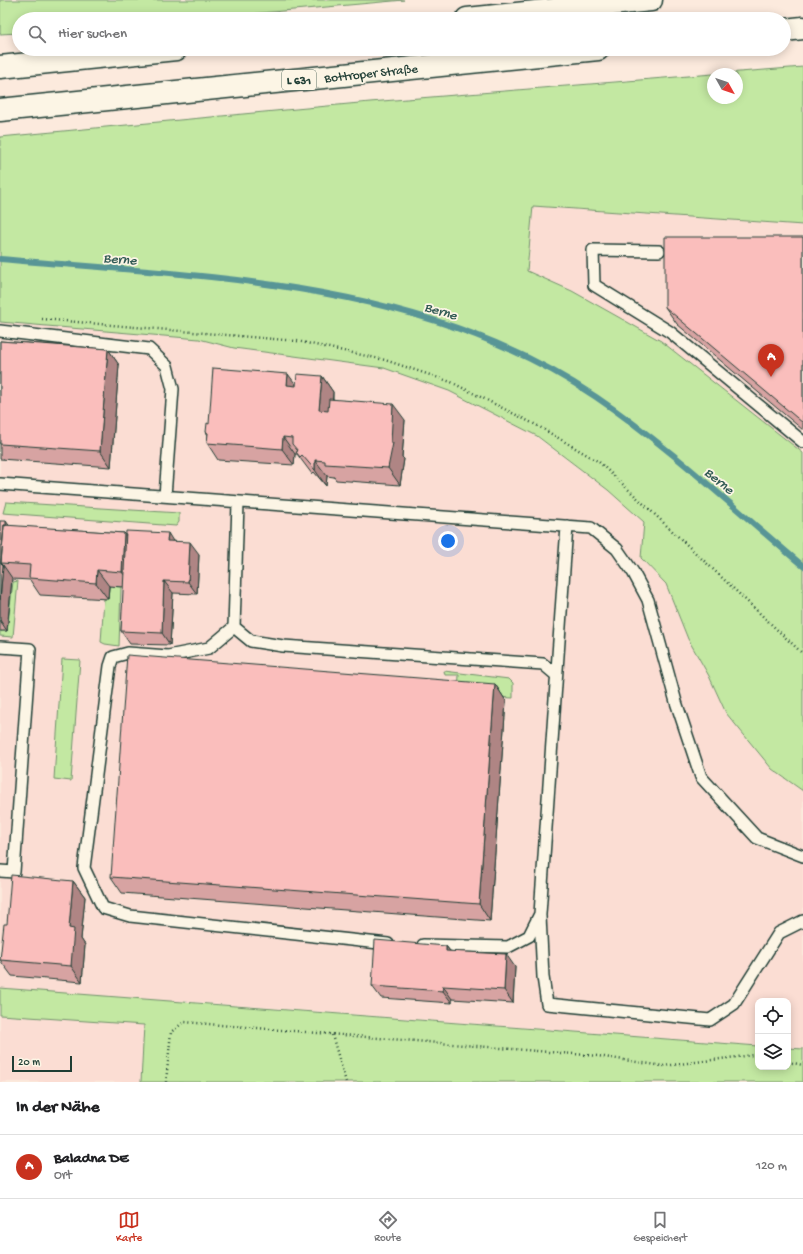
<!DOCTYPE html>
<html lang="de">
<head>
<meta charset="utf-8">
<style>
  :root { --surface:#fff; --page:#f2f2f2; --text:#202124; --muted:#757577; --line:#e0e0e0; --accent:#c8321e }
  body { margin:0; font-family:"Gochi Hand",sans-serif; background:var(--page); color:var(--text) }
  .controls { position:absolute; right:12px; bottom:12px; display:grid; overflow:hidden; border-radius:8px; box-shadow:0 2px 10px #0003 }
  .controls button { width:36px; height:36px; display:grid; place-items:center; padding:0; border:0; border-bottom:1px solid var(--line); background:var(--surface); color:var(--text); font:20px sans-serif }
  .compass { position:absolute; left:707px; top:68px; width:36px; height:36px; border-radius:50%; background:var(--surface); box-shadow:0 2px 10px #0003; rotate:130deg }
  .scale { position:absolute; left:12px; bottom:10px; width:60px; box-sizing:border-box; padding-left:4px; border:2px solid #1f3d34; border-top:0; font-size:11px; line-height:14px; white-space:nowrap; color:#1f3d34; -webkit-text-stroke:3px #fcf5e5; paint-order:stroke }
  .you { position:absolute; left:448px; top:541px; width:14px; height:14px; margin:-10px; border:3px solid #fff; border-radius:50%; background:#1a73e8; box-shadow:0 0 0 6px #1a73e833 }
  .badge { display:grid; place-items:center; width:26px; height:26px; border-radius:50%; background:var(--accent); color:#fff; font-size:13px; font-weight:700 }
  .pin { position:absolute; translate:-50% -33px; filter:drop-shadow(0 1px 2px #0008) }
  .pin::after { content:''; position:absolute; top:21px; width:14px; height:12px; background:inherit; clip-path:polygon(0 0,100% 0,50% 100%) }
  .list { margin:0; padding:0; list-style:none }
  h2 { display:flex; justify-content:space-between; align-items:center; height:52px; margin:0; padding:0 16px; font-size:17px }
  h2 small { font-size:13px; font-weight:400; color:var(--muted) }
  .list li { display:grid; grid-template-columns:26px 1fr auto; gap:12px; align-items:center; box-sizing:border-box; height:64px; padding:0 16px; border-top:1px solid var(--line) }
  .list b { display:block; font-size:15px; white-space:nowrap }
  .list p { margin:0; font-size:13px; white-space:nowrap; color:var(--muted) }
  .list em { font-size:13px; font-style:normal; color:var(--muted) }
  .icon { flex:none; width:22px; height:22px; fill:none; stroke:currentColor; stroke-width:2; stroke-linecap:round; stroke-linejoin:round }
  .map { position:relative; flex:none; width:803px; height:1082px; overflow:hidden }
  .search { position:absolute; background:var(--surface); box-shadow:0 2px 10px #0003; left:12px; right:12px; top:12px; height:44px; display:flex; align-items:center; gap:10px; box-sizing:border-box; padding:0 14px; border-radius:22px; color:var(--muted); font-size:15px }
  .sheet { height:116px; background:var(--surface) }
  nav { display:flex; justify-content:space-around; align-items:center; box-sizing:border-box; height:56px; border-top:1px solid var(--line); background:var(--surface); font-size:11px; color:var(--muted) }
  nav a { display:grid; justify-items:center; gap:2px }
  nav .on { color:var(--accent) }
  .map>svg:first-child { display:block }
</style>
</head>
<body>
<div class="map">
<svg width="803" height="1082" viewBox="0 0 803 1082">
  <rect width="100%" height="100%" fill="#fceadd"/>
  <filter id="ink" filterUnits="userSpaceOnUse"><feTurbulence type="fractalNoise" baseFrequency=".025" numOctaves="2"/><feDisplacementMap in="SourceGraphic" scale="8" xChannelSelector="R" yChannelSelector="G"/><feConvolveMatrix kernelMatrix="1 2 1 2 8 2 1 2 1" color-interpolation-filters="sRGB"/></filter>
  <g filter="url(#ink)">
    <path fill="#fbddd3" d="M533,206L803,225V453L661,341L572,291L526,271Z
      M0,322L199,339L234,348L384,368L449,391L530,432L608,490L644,522L641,558L666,584L688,639L709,676L726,713L772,769L803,791V1049L788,1048V1001H758V1046L181,1001L145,1026L141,1082H0Z"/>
    <path fill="#c3e8a2" stroke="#71926b" d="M0,0H404L194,19H19V33L0,34Z
      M803,67V225L533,206L527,271L572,291L661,341L803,453V791L772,769L726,713L709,676L688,639L666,584L641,558L644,522L608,490L537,436L449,391L384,368L234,348L199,339L0,322V137L370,102L713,74V98H737V74H714Z
      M6,502L179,513V522L176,526L3,513Z
      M18,581L13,637L0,636V631H7L13,582Z
      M109,586L121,587L119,646L105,644L101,642L104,599H108Z
      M62,659L80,660L71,781L54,779Z
      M444,671L509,679L513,683V698L458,695L459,675H445Z
      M0,988L758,1046V1067H788V1048L803,1049V1082H141L144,1025L0,1015Z"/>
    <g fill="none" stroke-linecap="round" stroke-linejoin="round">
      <path stroke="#589596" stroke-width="6" d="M0,259C202,277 422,279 596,397C670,447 735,509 803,566"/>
      <defs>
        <path id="service" d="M659,251L593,250L594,285L670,332L803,442
          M0,331L149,349L167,366L173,389L165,496
          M0,484L591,528L617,549L633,572L648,600L676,702L701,777L757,838L803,856
          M238,503L234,627L251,641L283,646L543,664L556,675
          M234,627L209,648L168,656L128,653L113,657L110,666L84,868L103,908L130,916L388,944
          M0,647L30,649L14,872L0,871
          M540,916L543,977L547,1004L710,1020L734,1004L779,933L803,921
          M423,945L508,947L529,936L540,914L567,526"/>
        <path id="primary" d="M467,19L651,0
          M784,30L803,28
          M0,67L176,49
          M0,110L598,49"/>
      </defs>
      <use href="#service" stroke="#1f3d34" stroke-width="14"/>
      <use href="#primary" stroke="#1f3d34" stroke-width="25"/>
      <path stroke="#1f3d34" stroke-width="2.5" stroke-dasharray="1 3" stroke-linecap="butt" d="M42,319L297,341L385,360L451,382L538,426L599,462L803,654
        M332,1035L346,1082
        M788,1062L803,1065
        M166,1082L171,1032L184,1022L598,1056L663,1066L753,1055L758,1056"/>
      <use href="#service" stroke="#fcf5e5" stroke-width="11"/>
      <use href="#primary" stroke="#fcf5e5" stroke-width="22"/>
    </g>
    <path fill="#d7a3a2" stroke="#1f3d34" d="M803,237V430L677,324L665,307Z
      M0,341L108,349L119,365L111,467L0,459Z
      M322,376L333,392V399L405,420L402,457L404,459L400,485L336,480L334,477L327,476L326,486L314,472L312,474L297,454H295L294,465L218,460L207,443L208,435L206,432L296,386Z
      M0,521L10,526L124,533L126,537L173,541L199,554L197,594L173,593L170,645L130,644L121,631L124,587L109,586L108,599L40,595L30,580L13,579L12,578L7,631H0Z
      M495,684L506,701L490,921L122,893L111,877Z
      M73,881L85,897L81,939L85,945L82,982L12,976L0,960L7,924Z
      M446,946L450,951L515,967L513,1003L452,999V1003L381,998L372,986Z"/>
    <path fill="#af8584" stroke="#1f3d34" d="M108,349L119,365L111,467L100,451Z
      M288,374L300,390L287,385Z
      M322,376L333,392L331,426L319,410Z
      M393,404L405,420L402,457L404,459L400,485L388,468Z
      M283,437L295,454L294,465L282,449Z
      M315,460L327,476L326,486L315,470Z
      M6,521L15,534L3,563Z
      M124,533L135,549L133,588L122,572Z
      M168,533L176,546L167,541Z
      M190,542L199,554L197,594L188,582Z
      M3,565L12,578L7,631L0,620V600Z
      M97,570L109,586L108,599L96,583Z
      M164,581L173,593L170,645L162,633Z
      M495,684L506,701L490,921L479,904Z
      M73,881L85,897L81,939L85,945L82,982L71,966L69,928Z
      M446,946L455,958L446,951Z
      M506,954L515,967L513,1003L504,990Z
      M443,986L452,999V1003L443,991Z"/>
    <path fill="#fabebc" stroke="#1f3d34" d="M665,237H803V423L665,307Z
      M0,341L108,349L100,451L0,444Z
      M213,368L288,374L287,385L296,386L297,374L322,376L319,410L328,411L329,399L393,404L391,443H393L388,468L325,464V461L315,460V470L302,455L300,457L296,452L298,451L292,444V438L283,437L282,449L207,443L208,433L206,432L207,423L209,424Z
      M0,521H6V526L4,525L1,563L3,565L0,600Z
      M4,525L124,533L122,572L97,570L96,583L29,578L30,565L1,563Z
      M126,531L168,533L167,541L190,542L188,582L164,581L162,633L121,631Z
      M127,655L495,684L479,904L111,877Z
      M11,875L73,881L69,928L74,929L71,966L0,960L4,924H7Z
      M375,940L446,946V951L506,954L504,990L443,986V991L372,986Z"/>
  </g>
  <g text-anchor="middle" stroke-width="3.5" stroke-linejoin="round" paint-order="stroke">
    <rect fill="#fcf5e5" stroke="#617469" stroke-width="1" x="282" y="70" width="34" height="20" rx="3"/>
    <g font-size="12" font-weight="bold" fill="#1f3d34">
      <text x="299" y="84">L 631</text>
    </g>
    <g font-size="13" fill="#1f3d34" stroke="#fcf5e5">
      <text transform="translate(371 72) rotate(-6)" y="5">Bottroper Straße</text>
    </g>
    <g font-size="14" font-style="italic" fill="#325a55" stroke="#fcf5e5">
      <text transform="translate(120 258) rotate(5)" y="5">Berne</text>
      <text transform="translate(441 310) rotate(17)" y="5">Berne</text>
      <text transform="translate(720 480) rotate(40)" y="5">Berne</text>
    </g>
  </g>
</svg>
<div class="controls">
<button><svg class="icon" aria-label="locate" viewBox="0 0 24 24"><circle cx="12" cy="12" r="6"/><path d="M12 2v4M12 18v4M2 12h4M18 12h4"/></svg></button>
<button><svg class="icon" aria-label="layers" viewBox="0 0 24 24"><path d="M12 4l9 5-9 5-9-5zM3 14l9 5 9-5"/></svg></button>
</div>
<svg class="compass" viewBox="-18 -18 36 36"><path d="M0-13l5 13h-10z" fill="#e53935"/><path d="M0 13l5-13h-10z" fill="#757577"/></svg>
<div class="scale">20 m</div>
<div class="you"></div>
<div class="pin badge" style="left:771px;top:377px">A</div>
<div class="search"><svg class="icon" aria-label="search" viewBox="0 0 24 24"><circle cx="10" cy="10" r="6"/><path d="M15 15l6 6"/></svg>Hier suchen</div>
</div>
<section class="sheet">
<h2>In der Nähe<small></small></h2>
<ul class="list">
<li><span class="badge">A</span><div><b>Baladna DE</b><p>Ort</p></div><em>120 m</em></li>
</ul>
</section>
<nav>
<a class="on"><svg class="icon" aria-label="map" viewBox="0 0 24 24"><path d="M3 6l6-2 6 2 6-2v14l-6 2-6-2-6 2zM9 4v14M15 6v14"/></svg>Karte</a>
<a><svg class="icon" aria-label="directions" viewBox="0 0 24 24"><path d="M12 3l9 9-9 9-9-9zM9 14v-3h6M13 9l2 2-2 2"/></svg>Route</a>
<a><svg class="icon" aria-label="saved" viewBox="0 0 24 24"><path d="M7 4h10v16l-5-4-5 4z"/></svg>Gespeichert</a>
</nav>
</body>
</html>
